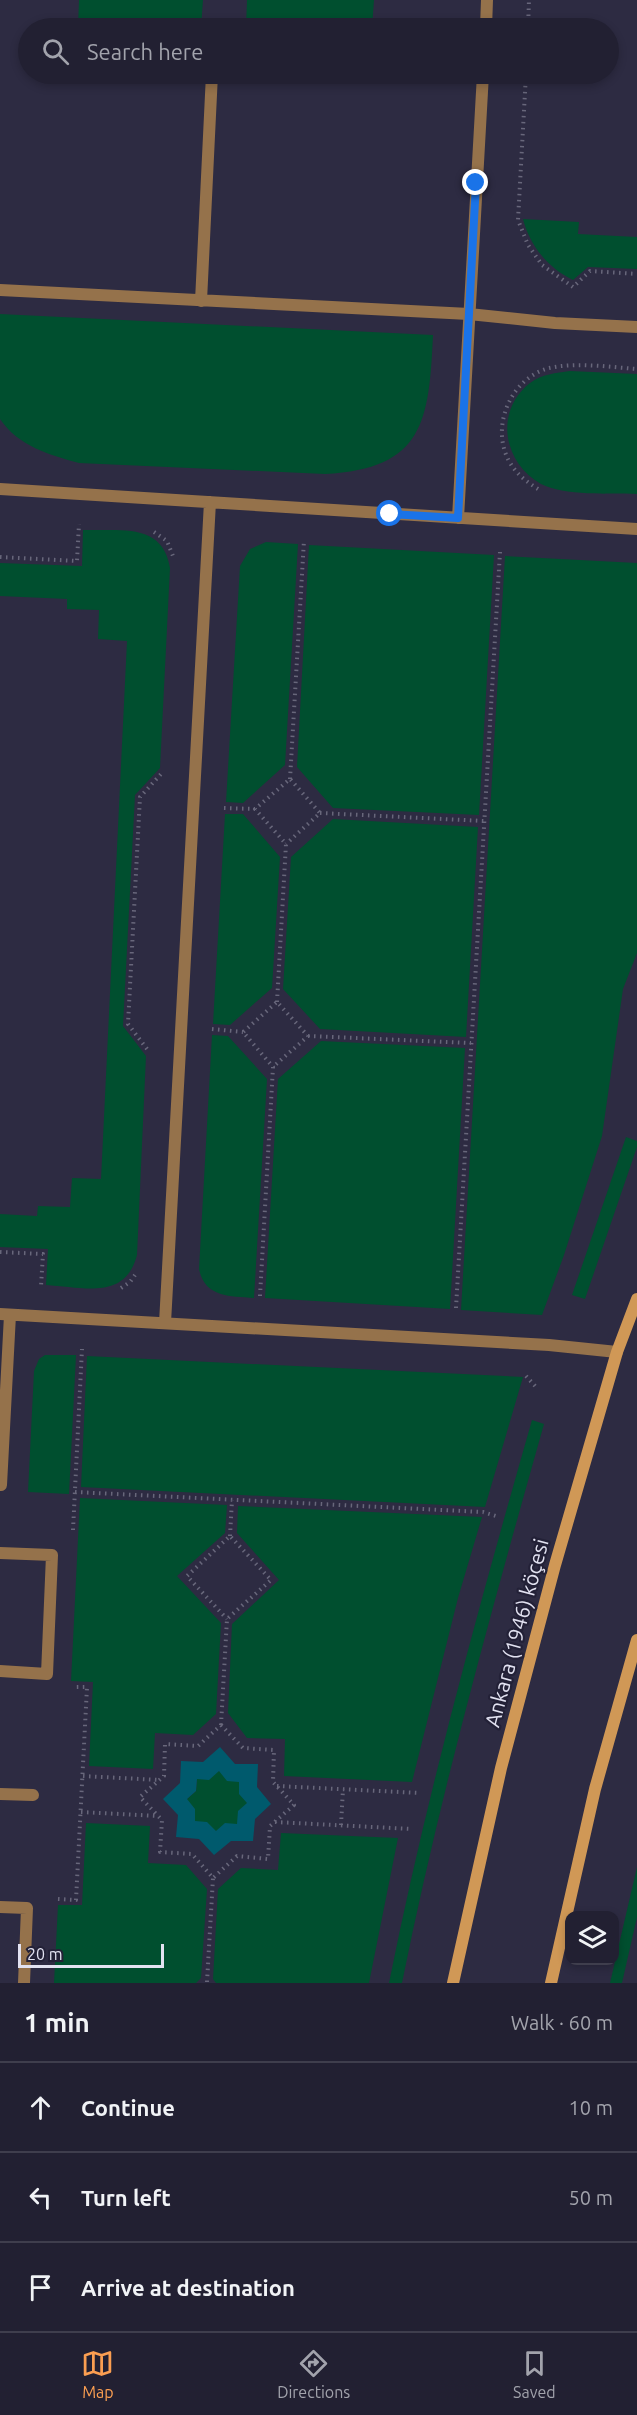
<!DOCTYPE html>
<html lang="en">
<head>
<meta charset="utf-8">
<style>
  :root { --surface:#222032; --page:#2e2d3e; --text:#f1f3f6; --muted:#a2a3ac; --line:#3f3e4d; --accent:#fb9e51 }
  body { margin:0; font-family:Ubuntu,sans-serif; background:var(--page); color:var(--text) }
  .controls { position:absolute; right:18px; bottom:18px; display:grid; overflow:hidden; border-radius:12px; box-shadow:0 3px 9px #0003 }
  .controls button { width:54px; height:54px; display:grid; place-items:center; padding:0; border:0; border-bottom:2px solid var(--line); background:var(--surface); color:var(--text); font:30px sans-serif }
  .scale { position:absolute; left:18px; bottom:15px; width:146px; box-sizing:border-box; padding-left:6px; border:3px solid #e2e2f1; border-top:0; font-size:16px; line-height:21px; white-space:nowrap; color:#e2e2f1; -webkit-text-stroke:4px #232137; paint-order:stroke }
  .stop { position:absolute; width:18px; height:18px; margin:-14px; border:4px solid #1a73e8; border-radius:50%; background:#fff }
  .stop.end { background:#1a73e8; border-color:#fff; box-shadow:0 2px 6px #0008 }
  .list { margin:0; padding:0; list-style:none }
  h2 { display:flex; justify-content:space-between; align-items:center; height:78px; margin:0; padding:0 24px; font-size:26px }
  h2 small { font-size:20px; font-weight:400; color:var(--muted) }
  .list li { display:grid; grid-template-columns:39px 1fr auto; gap:18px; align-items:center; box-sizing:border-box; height:90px; padding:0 24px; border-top:2px solid var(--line) }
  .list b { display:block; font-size:22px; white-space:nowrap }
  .list em { font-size:20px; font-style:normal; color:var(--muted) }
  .icon { flex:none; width:33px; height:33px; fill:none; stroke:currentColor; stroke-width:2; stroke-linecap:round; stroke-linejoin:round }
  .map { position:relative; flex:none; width:637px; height:1983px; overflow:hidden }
  .search { position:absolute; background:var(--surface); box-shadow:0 3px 9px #0003; left:18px; right:18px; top:18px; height:66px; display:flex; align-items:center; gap:15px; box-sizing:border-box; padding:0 21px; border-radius:33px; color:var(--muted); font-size:22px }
  .sheet { height:348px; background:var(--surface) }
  nav { display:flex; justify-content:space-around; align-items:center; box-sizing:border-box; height:84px; border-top:2px solid var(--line); background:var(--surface); font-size:16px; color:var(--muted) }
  nav a { display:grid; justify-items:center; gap:3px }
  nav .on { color:var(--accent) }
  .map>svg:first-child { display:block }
</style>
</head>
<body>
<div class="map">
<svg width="637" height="1983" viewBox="0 0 637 1983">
  <rect width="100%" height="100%" fill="#2d2b42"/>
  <path fill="#004f2f" d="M79,0H203L201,28H78Z
    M247,0H374L372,28H246Z
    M523,219L579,222L578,234L637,237V269L588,267L573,280C548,268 530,246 523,219Z
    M0,314L433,335C429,421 424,469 325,474L79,463C50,455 18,446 0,419Z
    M570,371L637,374V494C610,493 564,496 541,484C503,463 494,411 530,383C542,374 556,373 570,371Z
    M83,530C120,531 163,522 170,568L160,768L135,795L123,1026L146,1056L137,1255C125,1301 83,1287 46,1285L48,1249L0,1247V1214L37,1216L38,1206L70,1207L72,1178L101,1179L127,641L98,639L99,610L67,609V599L0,596V563L82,566Z
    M266,542L298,544L285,765L243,803L226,802L240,566L250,549Z
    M309,545L494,555L479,815L333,808L297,767Z
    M505,556L637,563V953L623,989L602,1136L564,1255L542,1315L461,1310Z
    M225,814H243L280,857L272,988L230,1025L213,1024Z
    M333,819L478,827L466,1037L320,1029L283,989L291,857Z
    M212,1035L228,1036L267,1079L254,1298C230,1296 205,1298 199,1269Z
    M321,1041L465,1048L450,1309L265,1298L278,1079Z
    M626,1137L637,1141V1147L585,1299L572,1295Z
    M45,1355H76L69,1494L28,1492L34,1371L39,1359Z
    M87,1356L523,1377L485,1507L81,1487Z
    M532,1420L544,1424C492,1609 440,1794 402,1983H389C427,1793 479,1606 532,1420Z
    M80,1498L227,1505L225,1533L177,1576L221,1623L216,1714L193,1735L155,1733L153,1769L89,1766L93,1682L71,1681Z
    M238,1506L482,1517L458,1598L412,1782L284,1776L285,1739L247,1738L228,1713L232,1624L279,1580L237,1533Z
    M219,1771L239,1782L247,1803L237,1824L216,1831L195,1821L187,1799L196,1791L197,1779Z
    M86,1823L150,1826L148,1863L186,1865L207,1889L201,1978L196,1983H54L58,1905H82Z
    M281,1833L398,1838L369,1983H216L213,1979L218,1889L241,1868L278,1870Z
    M637,1867V1917L622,1983H610Z"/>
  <path fill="#005a6d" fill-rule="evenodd" d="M220,1747L235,1764H258L257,1787L271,1804L255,1819L253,1841H231L214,1855L199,1839L176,1837L178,1815L163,1799L180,1783L181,1761L203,1762ZM219,1771L227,1781L239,1782V1794L247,1803L238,1811L237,1824L225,1823L216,1831L207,1822L195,1821V1809L187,1799L196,1791L197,1779L209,1780Z"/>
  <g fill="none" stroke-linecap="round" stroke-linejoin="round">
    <path stroke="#68677b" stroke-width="4" stroke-dasharray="1.5 4.5" stroke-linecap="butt" d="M528,28L529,0
      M526,74L518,220L528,245L542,265L573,287L590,271L637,274
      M538,489C527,482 516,474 509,461C490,426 511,378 549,368C577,362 609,367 637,369
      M154,532L167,541L173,556
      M0,557L77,561L79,524
      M290,779L304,540
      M224,808L255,809
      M320,813L484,821
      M277,1002L286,844L255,809L290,779L320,813L286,844
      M212,1029L243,1032
      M308,1036L471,1043
      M147,1049L128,1024L140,797L161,774
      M0,1252L43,1254L41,1286
      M121,1288L130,1282L135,1275
      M260,1296L273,1067L243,1032L277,1002L308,1036L273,1067
      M456,1308L500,552
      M526,1376L536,1387
      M75,1492L483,1512L496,1516
      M73,1530L82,1349
      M230,1536L232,1500
      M221,1725L243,1748L274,1750L273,1782L294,1805L270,1826L268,1859L237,1856L213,1878L192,1854L160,1852L162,1820L140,1797L164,1776L165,1744L198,1746Z
      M221,1725L227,1619L271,1580L230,1536L187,1576L227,1619
      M83,1776L159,1780
      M277,1786L420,1793
      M81,1812L158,1816
      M275,1822L412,1829
      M341,1825L343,1789
      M58,1899L76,1900L87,1687H76
      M207,1982L213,1878"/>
    <path stroke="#95724b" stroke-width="12" d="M486,28L487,0
      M0,290L469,314L555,323L637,327
      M201,301L212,74
      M0,489L637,529
      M458,518L483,74
      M0,1314L549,1345L617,1352
      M165,1323L210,502
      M1,1485L10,1315
      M0,1553L52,1555L47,1674L0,1671
      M0,1794L33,1795
      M0,1907L27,1908L24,1983"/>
    <path stroke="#d09856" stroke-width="12" d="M453,1983L501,1768L555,1565L617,1352L637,1299
      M551,1983L595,1789L637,1640"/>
  </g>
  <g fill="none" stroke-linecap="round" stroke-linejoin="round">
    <path stroke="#1a73e8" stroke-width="8" d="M390,514L458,518L476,183"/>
  </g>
  <g text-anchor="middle" stroke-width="4.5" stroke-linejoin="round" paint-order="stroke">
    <g font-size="21" fill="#e2e2f1" stroke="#232137">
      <text transform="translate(517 1633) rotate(-75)" y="7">Ankara (1946) köçesi</text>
    </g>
  </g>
</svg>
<div class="controls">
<button><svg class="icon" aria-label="layers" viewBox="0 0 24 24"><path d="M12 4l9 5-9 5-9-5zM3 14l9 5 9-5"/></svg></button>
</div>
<div class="scale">20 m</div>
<div class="stop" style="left:390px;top:514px"></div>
<div class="stop end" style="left:476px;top:183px"></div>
<div class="search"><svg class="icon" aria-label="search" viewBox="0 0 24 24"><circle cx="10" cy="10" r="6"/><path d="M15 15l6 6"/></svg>Search here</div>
</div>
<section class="sheet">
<h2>1 min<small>Walk · 60 m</small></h2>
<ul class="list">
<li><svg class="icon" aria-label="ahead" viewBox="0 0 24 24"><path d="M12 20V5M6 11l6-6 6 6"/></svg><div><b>Continue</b></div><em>10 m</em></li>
<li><svg class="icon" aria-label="left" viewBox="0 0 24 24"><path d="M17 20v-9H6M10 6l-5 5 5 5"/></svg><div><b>Turn left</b></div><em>50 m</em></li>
<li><svg class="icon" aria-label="arrive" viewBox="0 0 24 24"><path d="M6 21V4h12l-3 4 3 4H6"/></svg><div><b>Arrive at destination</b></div></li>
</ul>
</section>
<nav>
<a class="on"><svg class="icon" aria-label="map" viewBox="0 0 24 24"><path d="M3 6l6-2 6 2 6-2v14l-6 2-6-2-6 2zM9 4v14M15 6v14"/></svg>Map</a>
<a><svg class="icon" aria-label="directions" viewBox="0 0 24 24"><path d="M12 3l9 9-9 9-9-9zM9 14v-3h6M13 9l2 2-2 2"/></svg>Directions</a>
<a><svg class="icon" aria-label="saved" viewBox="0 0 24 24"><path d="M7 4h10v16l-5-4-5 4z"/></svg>Saved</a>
</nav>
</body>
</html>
